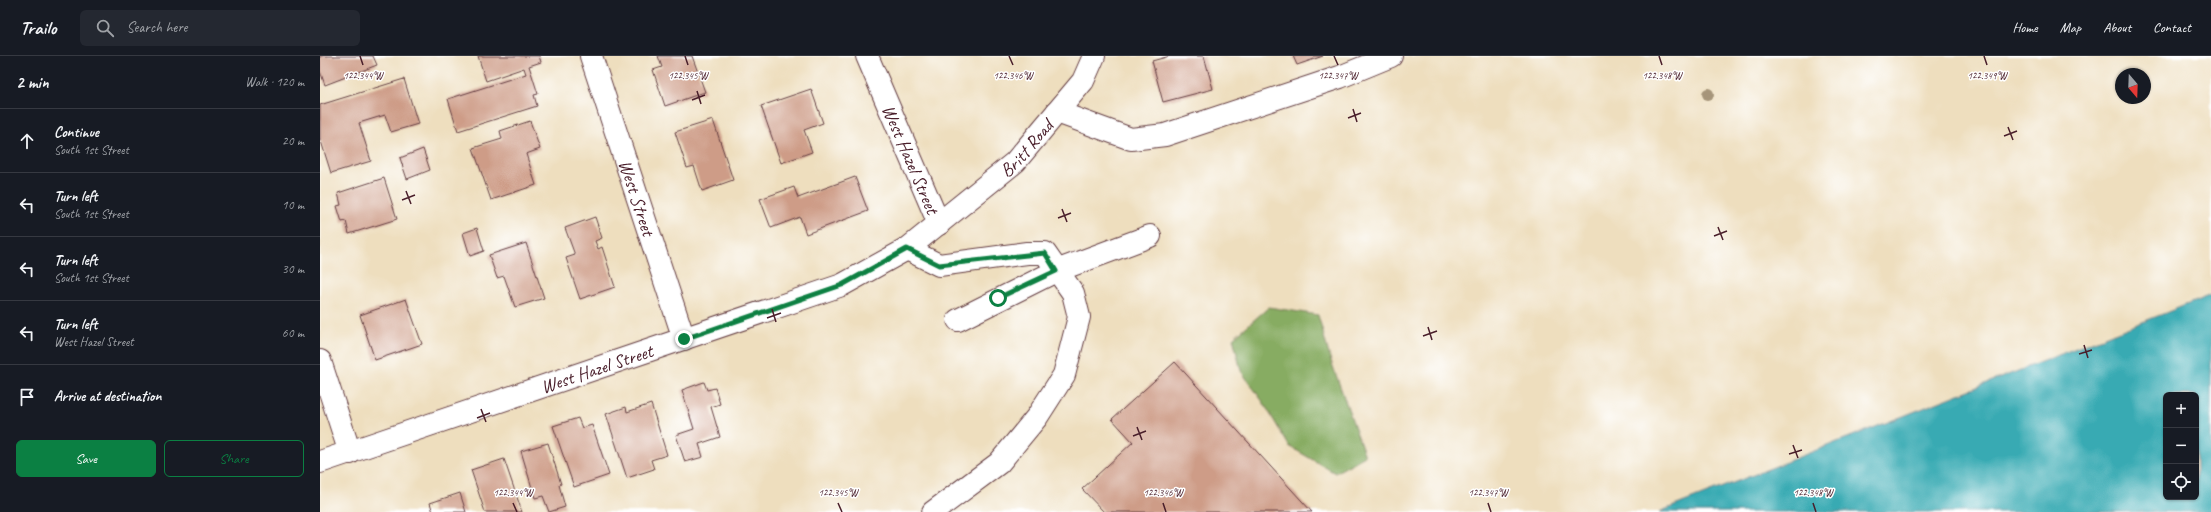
<!DOCTYPE html>
<html lang="en">
<head>
<meta charset="utf-8">
<style>
  :root { --surface:#171b24; --page:#242831; --text:#f1f3f6; --muted:#9ea1a6; --line:#363941; --accent:#0b8043 }
  body { margin:0; font-family:Caveat,sans-serif; background:var(--page); color:var(--text) }
  .controls { position:absolute; right:12px; bottom:12px; display:grid; overflow:hidden; border-radius:6px; box-shadow:0 1px 3px #0004 }
  .controls button { width:36px; height:36px; display:grid; place-items:center; padding:0; border:0; border-bottom:1px solid var(--line); background:var(--surface); color:var(--text); font:20px sans-serif }
  .compass { position:absolute; left:1795px; top:12px; width:36px; height:36px; border-radius:50%; background:var(--surface); box-shadow:0 1px 3px #0004; rotate:161deg }
  .stop { position:absolute; width:12px; height:12px; margin:-9px; border:3px solid #0b8043; border-radius:50%; background:#fff }
  .stop.end { background:#0b8043; border-color:#fff; box-shadow:0 1px 4px #0008 }
  .list { margin:0; padding:0; list-style:none }
  h2 { display:flex; justify-content:space-between; align-items:center; height:52px; margin:0; padding:0 16px; font-size:17px }
  h2 small { font-size:13px; font-weight:400; color:var(--muted) }
  .list li { display:grid; grid-template-columns:26px 1fr auto; gap:12px; align-items:center; box-sizing:border-box; height:64px; padding:0 16px; border-top:1px solid var(--line) }
  .list b { display:block; font-size:15px; white-space:nowrap }
  .list p { margin:0; font-size:13px; white-space:nowrap; color:var(--muted) }
  .list em { font-size:13px; font-style:normal; color:var(--muted) }
  .actions { display:flex; gap:8px; padding:12px 16px }
  .actions a { flex:1; padding:9px 0; border:1px solid var(--accent); border-radius:6px; text-align:center; font-size:14px; color:var(--accent) }
  .actions .main { background:var(--accent); color:#fff }
  .icon { flex:none; width:22px; height:22px; fill:none; stroke:currentColor; stroke-width:2; stroke-linecap:round; stroke-linejoin:round }
  .map { position:relative; flex:none; width:1891px; height:456px; overflow:hidden }
  header { display:flex; align-items:center; gap:24px; box-sizing:border-box; height:56px; padding:0 20px; background:var(--surface); border-bottom:1px solid var(--line) }
  header strong { font-size:19px }
  nav { display:flex; gap:22px; margin-inline-start:auto; font-size:14px }
  .search { width:280px; height:36px; background:var(--page); display:flex; align-items:center; gap:10px; box-sizing:border-box; padding:0 14px; border-radius:6px; color:var(--muted); font-size:15px }
  main { display:flex }
  aside { flex:1; background:var(--surface) }
  .map>svg:first-child { display:block }
</style>
</head>
<body>
<header>
<strong>Trailo</strong>
<div class="search"><svg class="icon" aria-label="search" viewBox="0 0 24 24"><circle cx="10" cy="10" r="6"/><path d="M15 15l6 6"/></svg>Search here</div>
<nav><a>Home</a><a>Map</a><a>About</a><a>Contact</a></nav>
</header>
<main>
<aside>
<h2>2 min<small>Walk · 120 m</small></h2>
<ul class="list">
<li><svg class="icon" aria-label="ahead" viewBox="0 0 24 24"><path d="M12 20V5M6 11l6-6 6 6"/></svg><div><b>Continue</b><p>South 1st Street</p></div><em>20 m</em></li>
<li><svg class="icon" aria-label="left" viewBox="0 0 24 24"><path d="M17 20v-9H6M10 6l-5 5 5 5"/></svg><div><b>Turn left</b><p>South 1st Street</p></div><em>10 m</em></li>
<li><svg class="icon" aria-label="left" viewBox="0 0 24 24"><path d="M17 20v-9H6M10 6l-5 5 5 5"/></svg><div><b>Turn left</b><p>South 1st Street</p></div><em>30 m</em></li>
<li><svg class="icon" aria-label="left" viewBox="0 0 24 24"><path d="M17 20v-9H6M10 6l-5 5 5 5"/></svg><div><b>Turn left</b><p>West Hazel Street</p></div><em>60 m</em></li>
<li><svg class="icon" aria-label="arrive" viewBox="0 0 24 24"><path d="M6 21V4h12l-3 4 3 4H6"/></svg><div><b>Arrive at destination</b></div></li>
</ul>
<div class="actions"><a class="main">Save</a><a>Share</a></div>
</aside>
<div class="map">
<svg width="1891" height="456" viewBox="0 0 1891 456">
  <rect width="100%" height="100%" fill="#fff"/>
  <filter id="ink" filterUnits="userSpaceOnUse"><feTurbulence type="fractalNoise" baseFrequency=".025" numOctaves="2"/><feDisplacementMap in="SourceGraphic" scale="8" xChannelSelector="R" yChannelSelector="G"/><feConvolveMatrix kernelMatrix="1 2 1 2 8 2 1 2 1" color-interpolation-filters="sRGB"/></filter>
  <filter id="wash" filterUnits="userSpaceOnUse"><feTurbulence type="fractalNoise" baseFrequency=".012" numOctaves="4" result="noise"/><feDisplacementMap in="SourceGraphic" scale="16" xChannelSelector="R" yChannelSelector="G"/><feGaussianBlur stdDeviation="0.9" result="paint"/><feColorMatrix in="noise" values="0 0 0 0 0 0 0 0 0 0 0 0 0 0 0 0 0 1.4 0 .05"/><feComposite in="paint" operator="in"/></filter>
  <g filter="url(#wash)">
    <rect width="100%" height="100%" fill="#eedebe"/>
    <path fill="#87ac62" stroke="#686646" d="M949,251L998,259L1010,302L1045,400L1015,417L969,390L943,346L921,315L913,282Z"/>
    <path fill="#39aab3" stroke="#42646f" fill-rule="evenodd" d="M1891,239V456H1339ZM1846,339H1876V441H1846Z"/>
    <g id="blocks">
      <path fill="#ce9c87" d="M0,0H53L57,9L5,29L0,15Z
        M158,0H219L221,6L209,10L218,38L214,39L217,50L138,75L128,43L206,18L204,12L166,25Z
        M338,0H372L385,36L345,50L333,14L342,11Z
        M850,0H884L893,33L843,46L832,5Z
        M973,0H1003L977,9Z
        M84,23L98,68L71,76L65,59L39,67L51,105L11,117L0,82V49Z
        M491,33L503,67L484,74L492,96L461,107L441,50Z
        M393,64L413,124L382,135L374,110L367,112L355,76Z
        M210,65L220,93L206,98L216,129L171,144L153,92L182,83L180,75Z
        M103,93L110,114L87,123L80,102Z
        M535,121L548,155L486,178L480,161L451,172L440,143L474,131L478,142Z
        M64,122L77,163L29,178L26,165L22,166L17,150L21,149L18,137Z
        M275,161L282,182L275,185L278,193L282,191L295,231L260,243L246,202L255,199L245,172Z
        M157,172L164,195L150,200L143,177Z
        M206,187L224,242L195,251L184,220L177,222L169,199Z
        M86,243L102,288L55,304L40,259Z
        M855,306L992,456H784L762,433L813,386L792,363Z
        M384,326L387,334L395,332L400,348L391,351L400,381L379,388L383,401L365,406L356,379L374,373L362,334Z
        M331,348L347,399L331,404L334,413L307,422L286,358L306,351L307,356Z
        M258,362L262,372L272,369L289,419L254,431L233,370Z
        M228,387L241,428L239,429L245,451L229,456L223,440L215,442L201,395Z
        M184,403L202,456H165L151,414Z
        M140,437L146,456H113L110,447Z"/>
    </g>
  </g>
  <g filter="url(#ink)">
    <use href="#blocks" fill-opacity="0" stroke="#633c41" stroke-width="1"/>
    <g fill="none" stroke-linecap="round" stroke-linejoin="round">
      <defs>
        <g id="minor">
          <path id="s1" d="M271,0L364,283"/>
          <path id="s2" d="M547,0L619,168"/>
          <path d="M737,56L811,83L845,79L1020,21L1071,0"/>
          <path d="M587,193L619,209L707,197H725L753,237L759,261L744,319L717,361L679,407L613,456"/>
          <path d="M638,264L736,215L830,180"/>
          <path d="M0,305L30,397"/>
          <path id="s3" d="M0,406L522,229L587,193L695,106L763,25L774,0"/>
        </g>
      </defs>
      <use href="#minor" stroke="#633c41" stroke-width="24"/>
      <use href="#minor" stroke="#fff" stroke-width="22"/>
    </g>
    <circle fill="#a6957a" cx="1388" cy="38" r="6"/>
  </g>
  <g fill="none" stroke-linecap="round" stroke-linejoin="round" filter="url(#ink)">
    <path stroke="#0b8043" stroke-width="5" d="M364,283L522,229L587,193L619,209L725,197L736,215L678,242"/>
  </g>
  <path fill="none" stroke="#4a1f2b" stroke-width="1.5" d="M40,0L43,9M365,0L368,9M689,0L693,9M1014,0L1018,9M1339,0L1342,9M1664,0L1667,9M377,35L381,48M372,44L385,39M1033,53L1037,66M1028,62L1041,57M1688,71L1693,84M1684,80L1697,75M86,135L91,148M82,144L95,139M742,153L747,166M738,162L751,157M1398,171L1403,184M1394,180L1407,175M452,253L456,266M447,262L461,257M1108,271L1112,284M1103,280L1117,275M1764,289L1768,302M1759,298L1772,294M161,353L166,366M157,362L170,357M817,371L822,384M813,380L826,375M1473,389L1478,402M1469,398L1482,394M193,447L197,456M518,447L522,456M843,447L846,456M1168,447L1171,456M1493,447L1496,456"/>
  <g text-anchor="middle" stroke-width="3" stroke-linejoin="round" paint-order="stroke">
    <g font-size="19" fill="#4a1f2b" stroke="#fff">
      <text dy="7" stroke="none"><textPath href="#s3" startOffset="782">Britt Road</textPath></text>
      <text dy="7" stroke="none"><textPath href="#s2" startOffset="112">West Hazel Street</textPath></text>
      <text dy="7" stroke="none"><textPath href="#s1" startOffset="149">West Street</textPath></text>
      <text dy="7" stroke="none"><textPath href="#s3" startOffset="292">West Hazel Street</textPath></text>
    </g>
  </g>
  <g font-size="10" text-anchor="middle" fill="#4a1f2b" stroke="#fff" stroke-width="3" stroke-linejoin="round" paint-order="stroke">
    <text x="43" y="23">122.344°W</text>
    <text x="368" y="23">122.345°W</text>
    <text x="693" y="23">122.346°W</text>
    <text x="1018" y="23">122.347°W</text>
    <text x="1342" y="23">122.348°W</text>
    <text x="1667" y="23">122.349°W</text>
    <text x="193" y="440">122.344°W</text>
    <text x="518" y="440">122.345°W</text>
    <text x="843" y="440">122.346°W</text>
    <text x="1168" y="440">122.347°W</text>
    <text x="1493" y="440">122.348°W</text>
  </g>
</svg>
<div class="controls">
<button>+</button>
<button>−</button>
<button><svg class="icon" aria-label="locate" viewBox="0 0 24 24"><circle cx="12" cy="12" r="6"/><path d="M12 2v4M12 18v4M2 12h4M18 12h4"/></svg></button>
</div>
<svg class="compass" viewBox="-18 -18 36 36"><path d="M0-13l5 13h-10z" fill="#e53935"/><path d="M0 13l5-13h-10z" fill="#9ea1a6"/></svg>
<div class="stop" style="left:678px;top:242px"></div>
<div class="stop end" style="left:364px;top:283px"></div>
</div>
</main>
</body>
</html>
